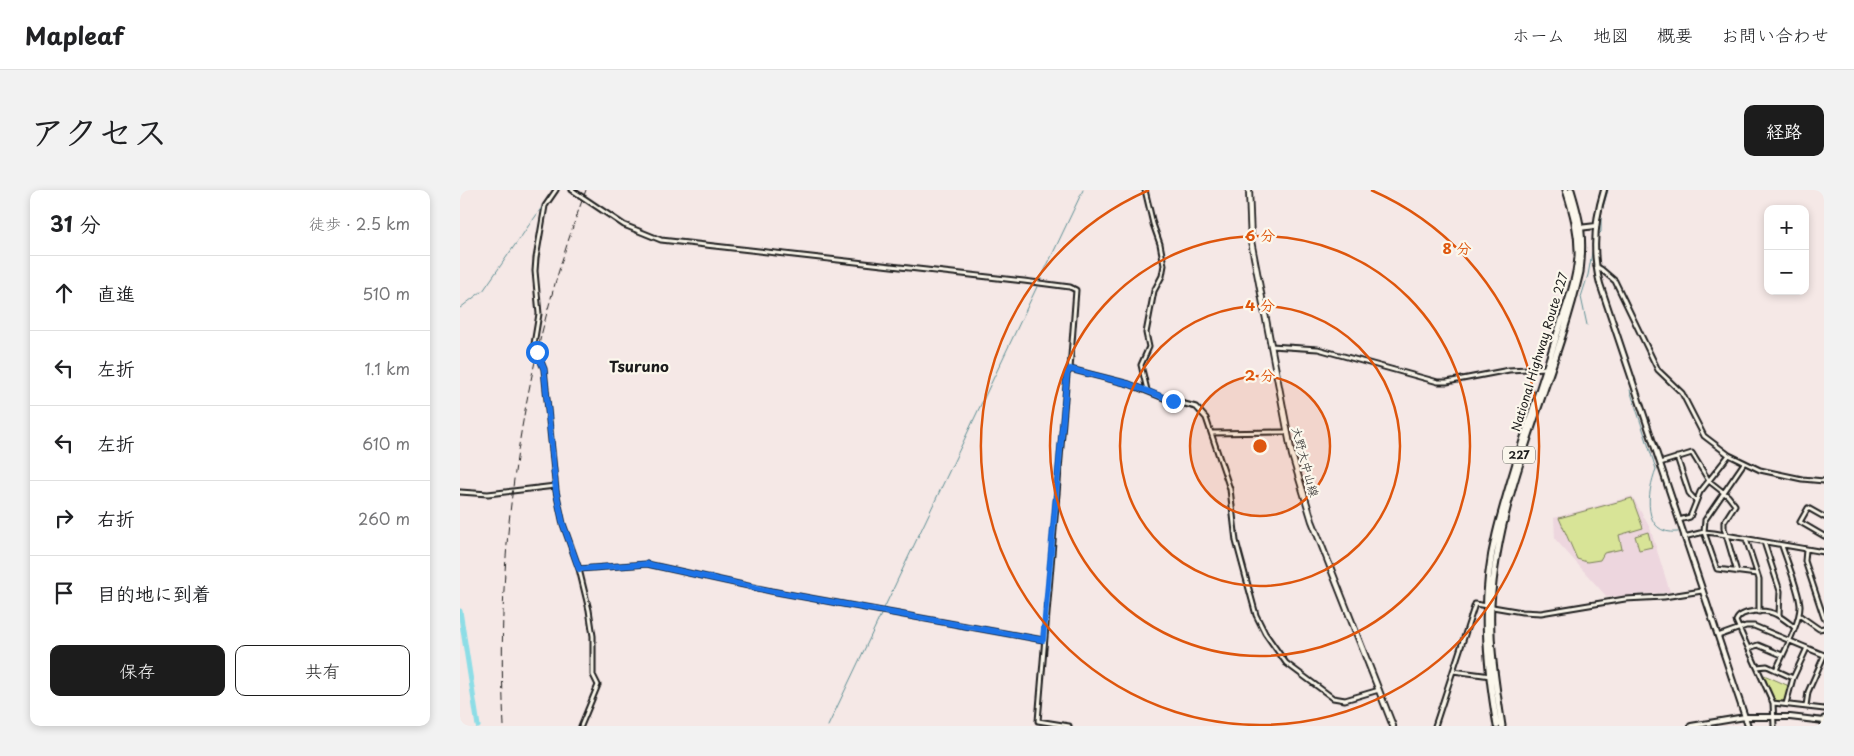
<!DOCTYPE html>
<html lang="ja">
<head>
<meta charset="utf-8">
<style>
  :root { --surface:#fff; --page:#f2f2f2; --text:#202124; --muted:#757577; --line:#e0e0e0; --accent:#1c1c1c }
  body { margin:0; font-family:"Playpen Sans","Klee One",sans-serif; background:var(--page); color:var(--text) }
  .controls { position:absolute; right:15px; top:15px; display:grid; overflow:hidden; border-radius:10px; box-shadow:0 2px 8px #0003 }
  .controls button { width:45px; height:45px; display:grid; place-items:center; padding:0; border:0; border-bottom:1px solid var(--line); background:var(--surface); color:var(--text); font:25px sans-serif }
  .stop { position:absolute; width:15px; height:15px; margin:-11px; border:4px solid #1a73e8; border-radius:50%; background:#fff }
  .stop.end { background:#1a73e8; border-color:#fff; box-shadow:0 1px 5px #0008 }
  .list { margin:0; padding:0; list-style:none }
  h2 { display:flex; justify-content:space-between; align-items:center; height:65px; margin:0; padding:0 20px; font-size:21px }
  h2 small { font-size:16px; font-weight:400; color:var(--muted) }
  .list li { display:grid; grid-template-columns:32px 1fr auto; gap:15px; align-items:center; box-sizing:border-box; height:75px; padding:0 20px; border-top:1px solid var(--line) }
  .list b { display:block; font-size:19px; white-space:nowrap }
  .list em { font-size:16px; font-style:normal; color:var(--muted) }
  .actions { display:flex; gap:10px; padding:15px 20px }
  .actions a { flex:1; padding:11px 0; border:1px solid var(--accent); border-radius:10px; text-align:center; font-size:18px; color:var(--accent) }
  .actions .main { background:var(--accent); color:#fff }
  .icon { flex:none; width:28px; height:28px; fill:none; stroke:currentColor; stroke-width:2; stroke-linecap:round; stroke-linejoin:round }
  .map { position:relative; flex:none; width:1364px; height:536px; overflow:hidden; border-radius:10px }
  header { display:flex; align-items:center; gap:30px; box-sizing:border-box; height:70px; padding:0 25px; background:var(--surface); border-bottom:1px solid var(--line) }
  header strong { font-size:24px }
  nav { display:flex; gap:28px; margin-inline-start:auto; font-size:18px }
  .intro { display:flex; align-items:center; justify-content:space-between; box-sizing:border-box; height:120px; padding:0 30px }
  h1 { margin:0; font-size:35px }
  .button { padding:12px 22px; border-radius:10px; background:var(--accent); color:#fff; font-size:18px; font-weight:700 }
  main { display:flex; gap:30px; padding:0 30px }
  aside { flex:1; background:var(--surface); border-radius:10px; box-shadow:0 2px 8px #0003 }
  .map>svg:first-child { display:block }
</style>
</head>
<body>
<header>
<strong>Mapleaf</strong>
<nav><a>ホーム</a><a>地図</a><a>概要</a><a>お問い合わせ</a></nav>
</header>
<div class="intro"><h1>アクセス</h1><a class="button">経路</a></div>
<main>
<aside>
<h2>31 分<small>徒歩 · 2.5 km</small></h2>
<ul class="list">
<li><svg class="icon" aria-label="ahead" viewBox="0 0 24 24"><path d="M12 20V5M6 11l6-6 6 6"/></svg><div><b>直進</b></div><em>510 m</em></li>
<li><svg class="icon" aria-label="left" viewBox="0 0 24 24"><path d="M17 20v-9H6M10 6l-5 5 5 5"/></svg><div><b>左折</b></div><em>1.1 km</em></li>
<li><svg class="icon" aria-label="left" viewBox="0 0 24 24"><path d="M17 20v-9H6M10 6l-5 5 5 5"/></svg><div><b>左折</b></div><em>610 m</em></li>
<li><svg class="icon" aria-label="right" viewBox="0 0 24 24"><path d="M7 20v-9h11M14 6l5 5-5 5"/></svg><div><b>右折</b></div><em>260 m</em></li>
<li><svg class="icon" aria-label="arrive" viewBox="0 0 24 24"><path d="M6 21V4h12l-3 4 3 4H6"/></svg><div><b>目的地に到着</b></div></li>
</ul>
<div class="actions"><a class="main">保存</a><a>共有</a></div>
</aside>
<div class="map">
<svg width="1364" height="536" viewBox="0 0 1364 536">
  <rect width="100%" height="100%" fill="#f5e8e6"/>
  <filter id="ink" filterUnits="userSpaceOnUse"><feTurbulence type="fractalNoise" baseFrequency=".02" numOctaves="2"/><feDisplacementMap in="SourceGraphic" scale="10" xChannelSelector="R" yChannelSelector="G"/><feConvolveMatrix kernelMatrix="1 2 1 2 8 2 1 2 1" color-interpolation-filters="sRGB"/></filter>
  <g filter="url(#ink)">
    <path fill="#edd6de" d="M1172,306L1190,338L1210,402L1147,407L1095,349L1094,328Z"/>
    <path fill="#d8e497" stroke="#7a805a" d="M1172,308L1183,338L1159,345L1162,359L1144,363L1140,370L1127,372L1117,369L1099,328Z
      M1188,342L1192,357L1179,360L1175,346Z
      M1304,485L1329,496L1326,511H1316L1313,509Z"/>
    <g fill="none" stroke-linecap="round" stroke-linejoin="round">
      <path stroke="#609095" stroke-width="1" d="M73,30L94,0
        M1138,45L1141,42V24L1148,0
        M59,50L71,32
        M23,101L57,52
        M0,118L21,102
        M1127,135L1121,107L1128,85L1134,52
        M1170,200L1196,279C1187,302 1181,346 1218,342
        M368,536L623,0"/>
      <path stroke="#8ddde6" stroke-width="5" d="M0,421L18,536"/>
      <defs>
        <path id="minor" d="M96,0L85,16L76,68L75,81L79,124L74,154L84,179L96,301L103,334L119,379L129,420L133,446V485L138,495L121,536
          M112,0L164,35L201,50L564,91L610,97L616,100L610,179L607,184L578,531L609,536
          M685,0L693,34L700,54L704,75L702,86L694,101L686,143L689,157L681,175L687,200
          M1136,76L1141,79L1155,91L1198,180L1222,203L1244,246L1269,265L1300,280L1342,289L1364,291
          M811,156L858,159L978,192H987L1049,180L1086,178
          M610,179L669,194L706,209L736,217L746,228L770,299L776,351L796,425L805,443L826,473L873,508L885,510L919,500
          M752,243L827,242
          M1217,267L1229,303L1236,311
          M1200,273L1232,263L1249,291L1268,306L1275,315L1264,332V338L1277,382
          M1284,273L1245,330L1244,342L1257,379L1297,384
          M0,302L28,304L95,296
          M1364,327L1348,318L1340,332L1364,346
          M1219,330L1230,327L1240,302L1269,265
          M1224,347L1244,342L1254,343L1364,362
          M1286,349L1299,389V422
          M1304,352L1320,401L1319,425
          M1346,360L1345,371L1364,428
          M119,379L187,374L311,401L583,450
          M1339,425L1359,439L1364,438
          M1258,446L1286,436H1294L1364,465
          M1289,458L1298,455L1322,465
          M1297,477L1307,476L1333,488
          M1316,480C1323,464 1341,431 1340,415C1339,401 1327,371 1322,356
          M993,481L1031,486
          M1313,513L1364,519
          M1326,514L1333,488L1347,458
          M1346,516L1348,502L1364,466
          M975,536L1015,414L1062,422L1081,423L1165,409L1204,407L1242,401
          M1314,536L1313,513L1276,431C1281,419 1307,419 1317,425C1323,428 1329,433 1334,437
          M1363,536L1364,528"/>
        <path id="tertiary" d="M1144,0C1135,29 1132,63 1140,94L1288,536
          M1119,38L1136,36
          M1231,536L1285,527H1330L1364,531"/>
        <path id="secondary" d="M789,0L791,51L832,265L852,331L933,536"/>
        <path id="trunk" d="M1037,536C1026,472 1020,408 1036,344C1052,279 1075,215 1095,151C1103,124 1116,95 1118,67C1119,43 1113,22 1106,0
          M1042,536C1036,496 1029,456 1031,415C1038,299 1094,193 1120,82C1124,47 1121,33 1111,0"/>
      </defs>
      <use href="#minor" stroke="#1c1c1c" stroke-width="7"/>
      <use href="#tertiary" stroke="#1c1c1c" stroke-width="8"/>
      <use href="#secondary" stroke="#1c1c1c" stroke-width="8"/>
      <use href="#trunk" stroke="#1c1c1c" stroke-width="9"/>
      <use href="#minor" stroke="#fbf7ec" stroke-width="3"/>
      <use href="#tertiary" stroke="#fbf7ec" stroke-width="4"/>
      <use href="#secondary" stroke="#fbf7ec" stroke-width="4.5"/>
      <use href="#trunk" stroke="#fbf7ec" stroke-width="5"/>
      <path stroke="#1c1c1c" stroke-width="1" stroke-dasharray="8 4" stroke-linecap="butt" d="M44,536C35,353 62,172 126,0"/>
    </g>
  </g>
  <g fill="none" stroke-linecap="round" stroke-linejoin="round" filter="url(#ink)">
    <path stroke="#1a73e8" stroke-width="6" d="M77,162L84,179L96,301L103,334L119,379L187,374L311,401L583,450L607,184L610,179L669,194L713,211"/>
  </g>
  <circle cx="800" cy="256" r="70" fill="#de560d" fill-opacity=".12"/>
  <g fill="none" stroke="#de560d" stroke-width="2.5">
    <circle cx="800" cy="256" r="70"/>
    <circle cx="800" cy="256" r="140"/>
    <circle cx="800" cy="256" r="210"/>
    <path d="M911 0A279 279 0 1 1 689 0"/>
  </g>
  <g text-anchor="middle" stroke-width="4.5" stroke-linejoin="round" paint-order="stroke">
    <rect fill="#fbf7ec" stroke="#5f5e5a" stroke-width="1" x="1043" y="256.5" width="32" height="17" rx="4"/>
    <g font-size="11" font-weight="bold" fill="#1c1c1c">
      <text x="1059" y="269">227</text>
    </g>
    <g font-size="12" fill="#1c1c1c" stroke="#fbf7ec">
      <text transform="translate(1080 162) rotate(-73)" y="4">National Highway Route 227</text>
      <text transform="translate(845 272) rotate(75)" y="4">大野大中山線</text>
    </g>
    <g font-size="15" font-weight="bold" fill="#1c1c1c" stroke="#fbf7ec">
      <text x="179" y="182">Tsuruno</text>
    </g>
  </g>
  <circle cx="800" cy="256" r="8" fill="#de560d" stroke="#fbf7ec" stroke-width="2.5"/>
  <g font-size="15" text-anchor="middle" font-weight="bold" fill="#de560d" stroke="#fbf7ec" stroke-width="4.5" stroke-linejoin="round" paint-order="stroke">
    <text x="800" y="51">6 分</text>
    <text x="997" y="64">8 分</text>
    <text x="800" y="121">4 分</text>
    <text x="800" y="191">2 分</text>
  </g>
</svg>
<div class="controls">
<button>+</button>
<button>−</button>
</div>
<div class="stop" style="left:77px;top:162px"></div>
<div class="stop end" style="left:713px;top:211px"></div>
</div>
</main>
</body>
</html>
